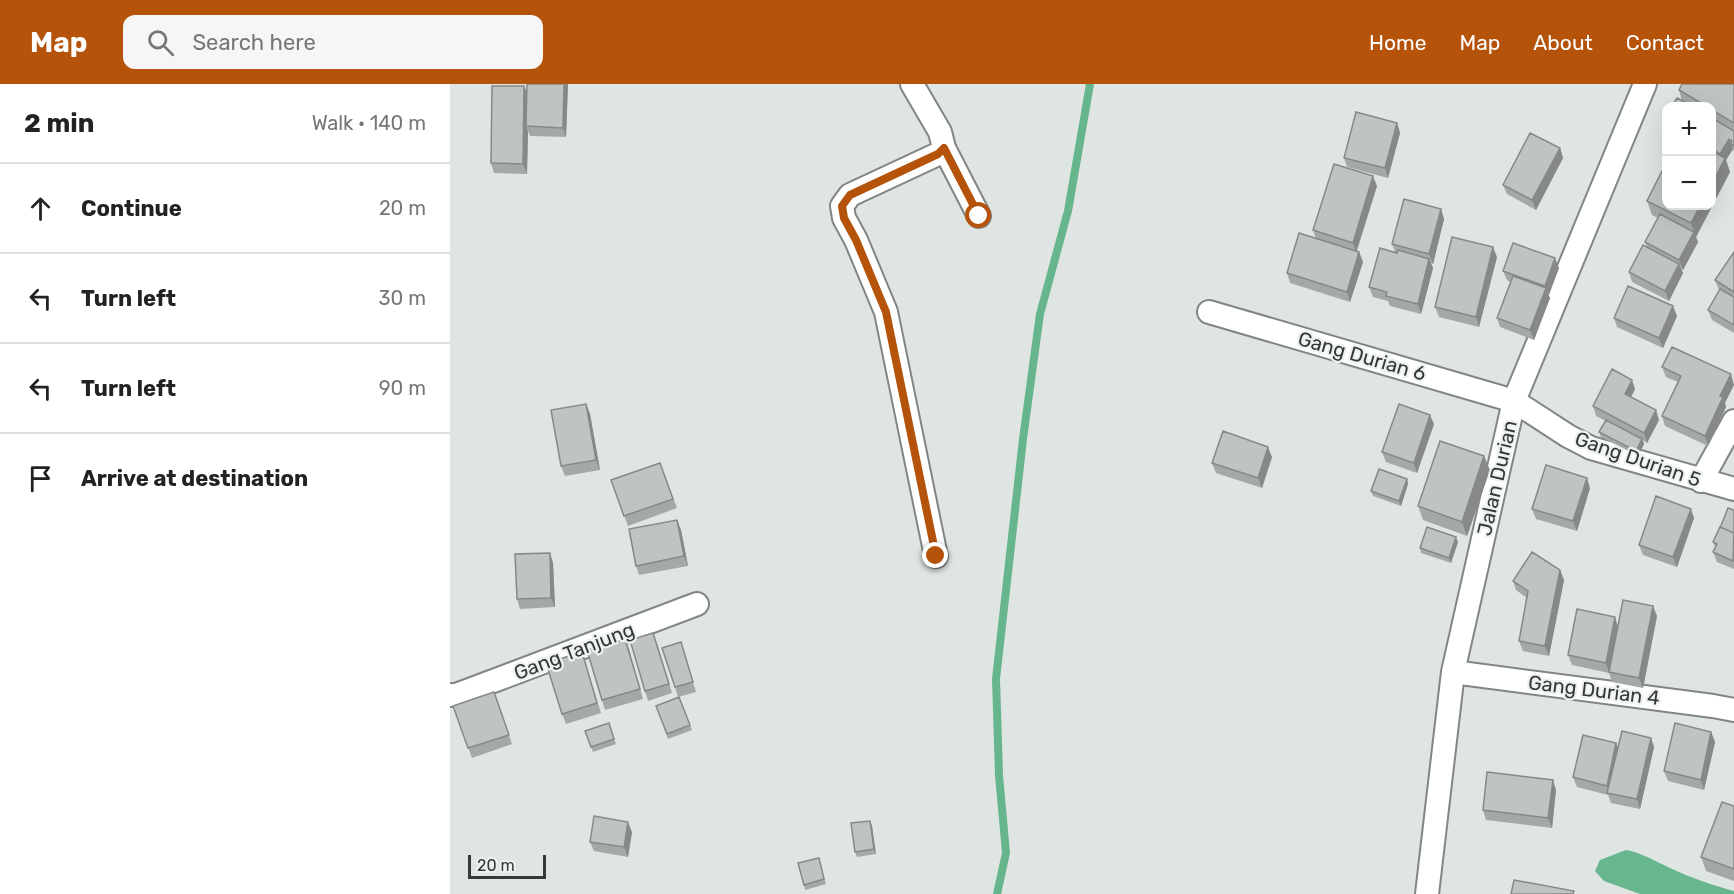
<!DOCTYPE html>
<html lang="en">
<head>
<meta charset="utf-8">
<style>
  :root { --surface:#fff; --page:#f6f6f6; --text:#222; --muted:#767676; --line:#e0e0e0; --accent:#b45309 }
  body { margin:0; font-family:Rubik,sans-serif; background:var(--page); color:var(--text) }
  .controls { position:absolute; right:18px; top:18px; display:grid; overflow:hidden; border-radius:12px; box-shadow:0 6px 24px #0002 }
  .controls button { width:54px; height:54px; display:grid; place-items:center; padding:0; border:0; border-bottom:2px solid var(--line); background:var(--surface); color:var(--text); font:30px sans-serif }
  .scale { position:absolute; left:18px; bottom:15px; width:78px; box-sizing:border-box; padding-left:6px; border:3px solid #353836; border-top:0; font-size:16px; line-height:21px; white-space:nowrap; color:#353836; -webkit-text-stroke:4px #edf2ef; paint-order:stroke }
  .stop { position:absolute; width:18px; height:18px; margin:-14px; border:4px solid #b45309; border-radius:50%; background:#fff }
  .stop.end { background:#b45309; border-color:#fff; box-shadow:0 2px 6px #0008 }
  .list { margin:0; padding:0; list-style:none }
  h2 { display:flex; justify-content:space-between; align-items:center; height:78px; margin:0; padding:0 24px; font-size:26px }
  h2 small { font-size:20px; font-weight:400; color:var(--muted) }
  .list li { display:grid; grid-template-columns:39px 1fr auto; gap:18px; align-items:center; box-sizing:border-box; height:90px; padding:0 24px; border-top:2px solid var(--line) }
  .list b { display:block; font-size:22px; white-space:nowrap }
  .list em { font-size:20px; font-style:normal; color:var(--muted) }
  .icon { flex:none; width:33px; height:33px; fill:none; stroke:currentColor; stroke-width:2; stroke-linecap:round; stroke-linejoin:round }
  .map { position:relative; flex:none; width:1284px; height:810px; overflow:hidden }
  header { display:flex; align-items:center; gap:36px; box-sizing:border-box; height:84px; padding:0 30px; background:var(--accent); color:#fff }
  header strong { font-size:28px }
  nav { display:flex; gap:33px; margin-inline-start:auto; font-size:21px }
  .search { width:420px; height:54px; background:var(--page); display:flex; align-items:center; gap:15px; box-sizing:border-box; padding:0 21px; border-radius:12px; color:var(--muted); font-size:22px }
  main { display:flex }
  aside { flex:1; background:var(--surface) }
  .map>svg:first-child { display:block }
</style>
</head>
<body>
<header>
<strong>Map</strong>
<div class="search"><svg class="icon" aria-label="search" viewBox="0 0 24 24"><circle cx="10" cy="10" r="6"/><path d="M15 15l6 6"/></svg>Search here</div>
<nav><a>Home</a><a>Map</a><a>About</a><a>Contact</a></nav>
</header>
<main>
<aside>
<h2>2 min<small>Walk · 140 m</small></h2>
<ul class="list">
<li><svg class="icon" aria-label="ahead" viewBox="0 0 24 24"><path d="M12 20V5M6 11l6-6 6 6"/></svg><div><b>Continue</b></div><em>20 m</em></li>
<li><svg class="icon" aria-label="left" viewBox="0 0 24 24"><path d="M17 20v-9H6M10 6l-5 5 5 5"/></svg><div><b>Turn left</b></div><em>30 m</em></li>
<li><svg class="icon" aria-label="left" viewBox="0 0 24 24"><path d="M17 20v-9H6M10 6l-5 5 5 5"/></svg><div><b>Turn left</b></div><em>90 m</em></li>
<li><svg class="icon" aria-label="arrive" viewBox="0 0 24 24"><path d="M6 21V4h12l-3 4 3 4H6"/></svg><div><b>Arrive at destination</b></div></li>
</ul>
</aside>
<div class="map">
<svg width="1284" height="810" viewBox="0 0 1284 810">
  <rect width="100%" height="100%" fill="#dfe5e2"/>
  <path fill="#68b68e" d="M1176,766C1192,769 1205,777 1220,784C1241,794 1262,801 1284,807V810H1190L1154,797L1145,787L1150,776Z"/>
  <g fill="none" stroke-linecap="round" stroke-linejoin="round">
    <path stroke="#67b58d" stroke-width="8" d="M547,810L556,769L549,691L546,595L573,355L590,230L618,127L640,0"/>
    <defs>
      <path id="street" d="M462,0L490,48L494,64L488,70L400,111L392,122L394,134L406,156L436,228L486,472
        M494,64L529,132
        M759,228L1064,317L1118,352L1141,364L1284,405
        M1251,397L1284,337
        M1003,588L1263,622L1284,626
        M0,611H6L38,599L247,520
        M977,810L1003,588L1064,317L1195,0"/>
    </defs>
    <use href="#street" stroke="#818683" stroke-width="26"/>
    <use href="#street" stroke="#fff" stroke-width="22"/>
  </g>
  <path fill="#a4a9a6" d="M118,0L116,53L80,52L78,47L77,90L44,89L41,79L74,2L77,8Z
    M1284,0V68L1283,65L1276,76L1280,88L1246,153L1248,158L1233,186L1231,185L1233,189L1219,217L1182,198L1179,188L1197,163L1195,158L1208,134L1202,131L1197,117L1262,122V22H1222L1232,17L1229,6Z
    M947,39L950,49L938,94L897,83L894,74Z
    M1110,64L1113,74L1086,126L1057,110L1053,101Z
    M927,102L907,167L909,168L913,178L900,218L840,199L837,189L866,155L863,146Z
    M991,125L994,135L983,180L981,179L983,184L971,230L940,222L938,217L923,213L919,203L945,168L942,160Z
    M1284,168V249L1262,236L1258,226L1269,206L1265,196Z
    M1047,173L1029,243L989,233L985,223Z
    M1109,184L1098,211L1100,214L1084,256L1050,243L1047,234L1060,198L1057,196L1053,187Z
    M1227,232L1213,264L1167,243L1164,234Z
    M1222,263L1275,319L1276,323L1258,362L1215,342L1212,332L1228,298L1216,293L1212,283Z
    M1185,305L1181,313L1209,336L1197,359L1193,356L1194,360L1188,372L1151,353L1149,348L1156,337L1146,332L1143,322Z
    M136,320L140,330L150,386L115,392L111,382Z
    M984,340L967,389L936,378L932,368Z
    M822,373L812,404L766,389L762,379Z
    M210,379L227,424L178,442L161,396Z
    M1040,386L1017,452L973,436L968,422Z
    M957,395L958,400L951,422L923,412L921,407Z
    M1140,404L1127,447L1086,435L1082,425Z
    M1284,426V485L1267,478L1263,468L1265,463L1263,458Z
    M1244,434L1227,483L1193,471L1189,461Z
    M227,436L231,446L238,482L189,491L186,482Z
    M1008,458L1001,479L971,469L970,464Z
    M100,469L103,479L105,523L70,525L67,515Z
    M1110,486L1114,496L1099,572L1073,567L1069,557L1077,514L1066,506L1063,497Z
    M1207,532L1193,604L1162,598L1159,589L1122,581L1118,571L1168,542Z
    M175,555L193,615L155,626L152,616Z
    M231,558L246,608L228,613L225,603Z
    M207,559L222,609L198,617L195,607Z
    M135,578L151,629L116,640L112,630Z
    M44,608L62,660L22,674L3,622Z
    M229,613L242,646L218,655L206,622Z
    M159,639L166,660L143,668L135,647Z
    M1261,648L1265,658L1254,706L1218,697L1214,687Z
    M1201,654L1204,663L1190,725L1161,719L1158,711L1127,703L1123,693L1166,659L1168,663Z
    M1106,706L1102,744L1036,736L1033,726Z
    M1284,722V797L1256,787L1251,773Z
    M422,742L426,770L407,773L405,768Z
    M182,748L178,773L144,767L140,758Z
    M369,774L376,800L355,806L354,801Z"/>
  <path fill="#868987" d="M114,0H118L116,53L113,44Z
    M74,2L78,12L76,42L78,47L77,90L73,80Z
    M947,39L950,49L938,94L935,84Z
    M1279,55L1283,65L1276,76L1280,88L1246,153L1248,158L1233,186L1229,176L1244,148L1241,139L1250,122H1262V100L1273,77L1270,70Z
    M1110,64L1113,74L1086,126L1082,116Z
    M923,92L927,102L906,168L903,159Z
    M991,125L994,135L983,180L979,170Z
    M1043,163L1047,173L1029,243L1026,233Z
    M909,168L913,178L900,218L897,208Z
    M1105,174L1109,184L1099,211L1095,202Z
    M979,175L983,184L971,230L968,220Z
    M1229,180L1233,189L1219,217L1215,207Z
    M1096,204L1100,214L1084,256L1080,246Z
    M1223,222L1227,232L1213,264L1209,254Z
    M1281,290L1284,301L1275,319L1276,323L1258,362L1255,352L1270,312Z
    M1182,296L1185,305L1178,319L1175,310Z
    M136,320L140,330L150,386L146,376Z
    M1206,326L1209,336L1197,359L1194,349Z
    M980,331L984,340L967,389L964,379Z
    M1192,355L1194,360L1188,372L1186,367Z
    M818,363L822,373L812,404L808,394Z
    M1034,372L1040,386L1017,452L1012,438Z
    M1137,394L1140,404L1127,447L1123,437Z
    M957,395L958,400L951,422L949,417Z
    M1241,425L1244,434L1227,483L1223,473Z
    M227,436L231,446L238,482L234,472Z
    M1006,453L1008,458L1001,479L999,474Z
    M100,469L103,479L105,523L101,514Z
    M1110,486L1114,496L1099,572L1095,562Z
    M1203,522L1207,532L1193,604L1189,594Z
    M1165,533L1168,543L1159,589L1156,579Z
    M175,555L179,565L193,615Z
    M1261,648L1265,658L1254,706L1251,696Z
    M1201,654L1204,663L1190,725L1187,715Z
    M1166,659L1170,669L1160,709L1157,702Z
    M1103,696L1106,706L1102,744L1098,734Z
    M420,737L422,742L426,770L424,765Z
    M178,738L182,748L178,773L174,763Z"/>
  <path fill="#bfc4c1" stroke="#868987" stroke-width="1.5" d="M77,0H114L113,44L76,42Z
    M1232,0H1284V39L1262,26V22H1256L1229,6Z
    M42,2H74L73,80L41,79Z
    M1227,14L1242,22H1222Z
    M906,28L947,39L935,84L894,74Z
    M1262,34L1284,47V62L1281,60L1282,57L1279,55L1270,70L1262,64Z
    M1080,49L1110,64L1082,116L1053,101Z
    M1262,67L1275,74L1262,100Z
    M1216,79V122H1250L1241,139L1197,117Z
    M884,80L923,92L903,159L863,146Z
    M954,115L991,125L979,170L942,160Z
    M1210,130L1244,148L1229,176L1195,158Z
    M849,149L909,168L897,208L837,189Z
    M1002,153L1043,163L1026,233L985,223Z
    M1063,159L1105,174L1095,202L1053,187Z
    M1193,161L1229,180L1215,207L1179,188Z
    M930,164L947,169L948,166L979,175L968,220L936,212L937,208L919,203Z
    M1284,168V208L1265,196Z
    M1063,192L1096,204L1080,246L1047,234Z
    M1178,202L1223,222L1209,254L1164,234Z
    M1270,205L1284,213V241L1258,226Z
    M1222,263L1281,290L1270,312L1273,313L1255,352L1212,332L1231,292L1212,283Z
    M1162,285L1182,296L1175,310L1206,326L1194,349L1143,322Z
    M136,320L146,376L111,382L101,326Z
    M949,320L980,331L964,379L932,368Z
    M1156,336L1192,355L1186,367L1149,348Z
    M773,347L818,363L808,394L762,379Z
    M990,357L1034,372L1012,438L968,422Z
    M210,379L223,415L174,432L161,396Z
    M1096,381L1137,394L1123,437L1082,425Z
    M929,385L957,395L949,417L921,407Z
    M1206,412L1241,425L1223,473L1189,461Z
    M1278,424L1284,426V449L1270,443V444Z
    M227,436L234,472L186,482L179,445Z
    M977,443L1006,453L999,474L970,464Z
    M1270,443L1284,449L1283,477L1263,468L1267,460L1263,458Z
    M1082,468L1110,486L1095,562L1069,557L1078,507L1063,497Z
    M100,469L101,514L67,515L65,470Z
    M1173,516L1203,522L1189,594L1159,588Z
    M1127,525L1165,533L1156,579L1118,571Z
    M203,549L219,600L195,607L180,556Z
    M175,555L190,605L152,616L137,566Z
    M231,558L243,598L225,603L212,564Z
    M132,568L147,619L112,630L96,579Z
    M44,608L59,651L18,664L3,622Z
    M229,613L240,641L217,650L206,622Z
    M159,639L164,655L141,663L135,647Z
    M1225,639L1261,648L1251,696L1214,687Z
    M1172,647L1201,654L1187,715L1157,709Z
    M1133,651L1166,659L1157,702L1123,693Z
    M1037,688L1103,696L1098,734L1033,726Z
    M1272,718L1284,722V785L1251,773Z
    M144,732L178,738L174,763L140,758Z
    M420,737L424,765L405,768L401,739Z
    M369,774L374,795L354,801L348,779Z
    M1064,796L1124,807L1123,810H1061Z"/>
  <g fill="none" stroke-linecap="round" stroke-linejoin="round">
    <path stroke="#b45309" stroke-width="8" d="M486,472L436,228L406,156L394,134L392,122L400,111L488,70L494,64L529,132"/>
  </g>
  <g text-anchor="middle" stroke-width="4.5" stroke-linejoin="round" paint-order="stroke">
    <g font-size="20" fill="#353836" stroke="#edf2ef">
      <text transform="translate(912 272) rotate(16)" y="7">Gang Durian 6</text>
      <text transform="translate(1188 375) rotate(19)" y="7">Gang Durian 5</text>
      <text transform="translate(1047 394) rotate(-77)" y="7">Jalan Durian</text>
      <text transform="translate(124 567) rotate(-21)" y="7">Gang Tanjung</text>
      <text transform="translate(1144 606) rotate(7)" y="7">Gang Durian 4</text>
    </g>
  </g>
</svg>
<div class="controls">
<button>+</button>
<button>−</button>
</div>
<div class="scale">20 m</div>
<div class="stop" style="left:529px;top:132px"></div>
<div class="stop end" style="left:486px;top:472px"></div>
</div>
</main>
</body>
</html>
